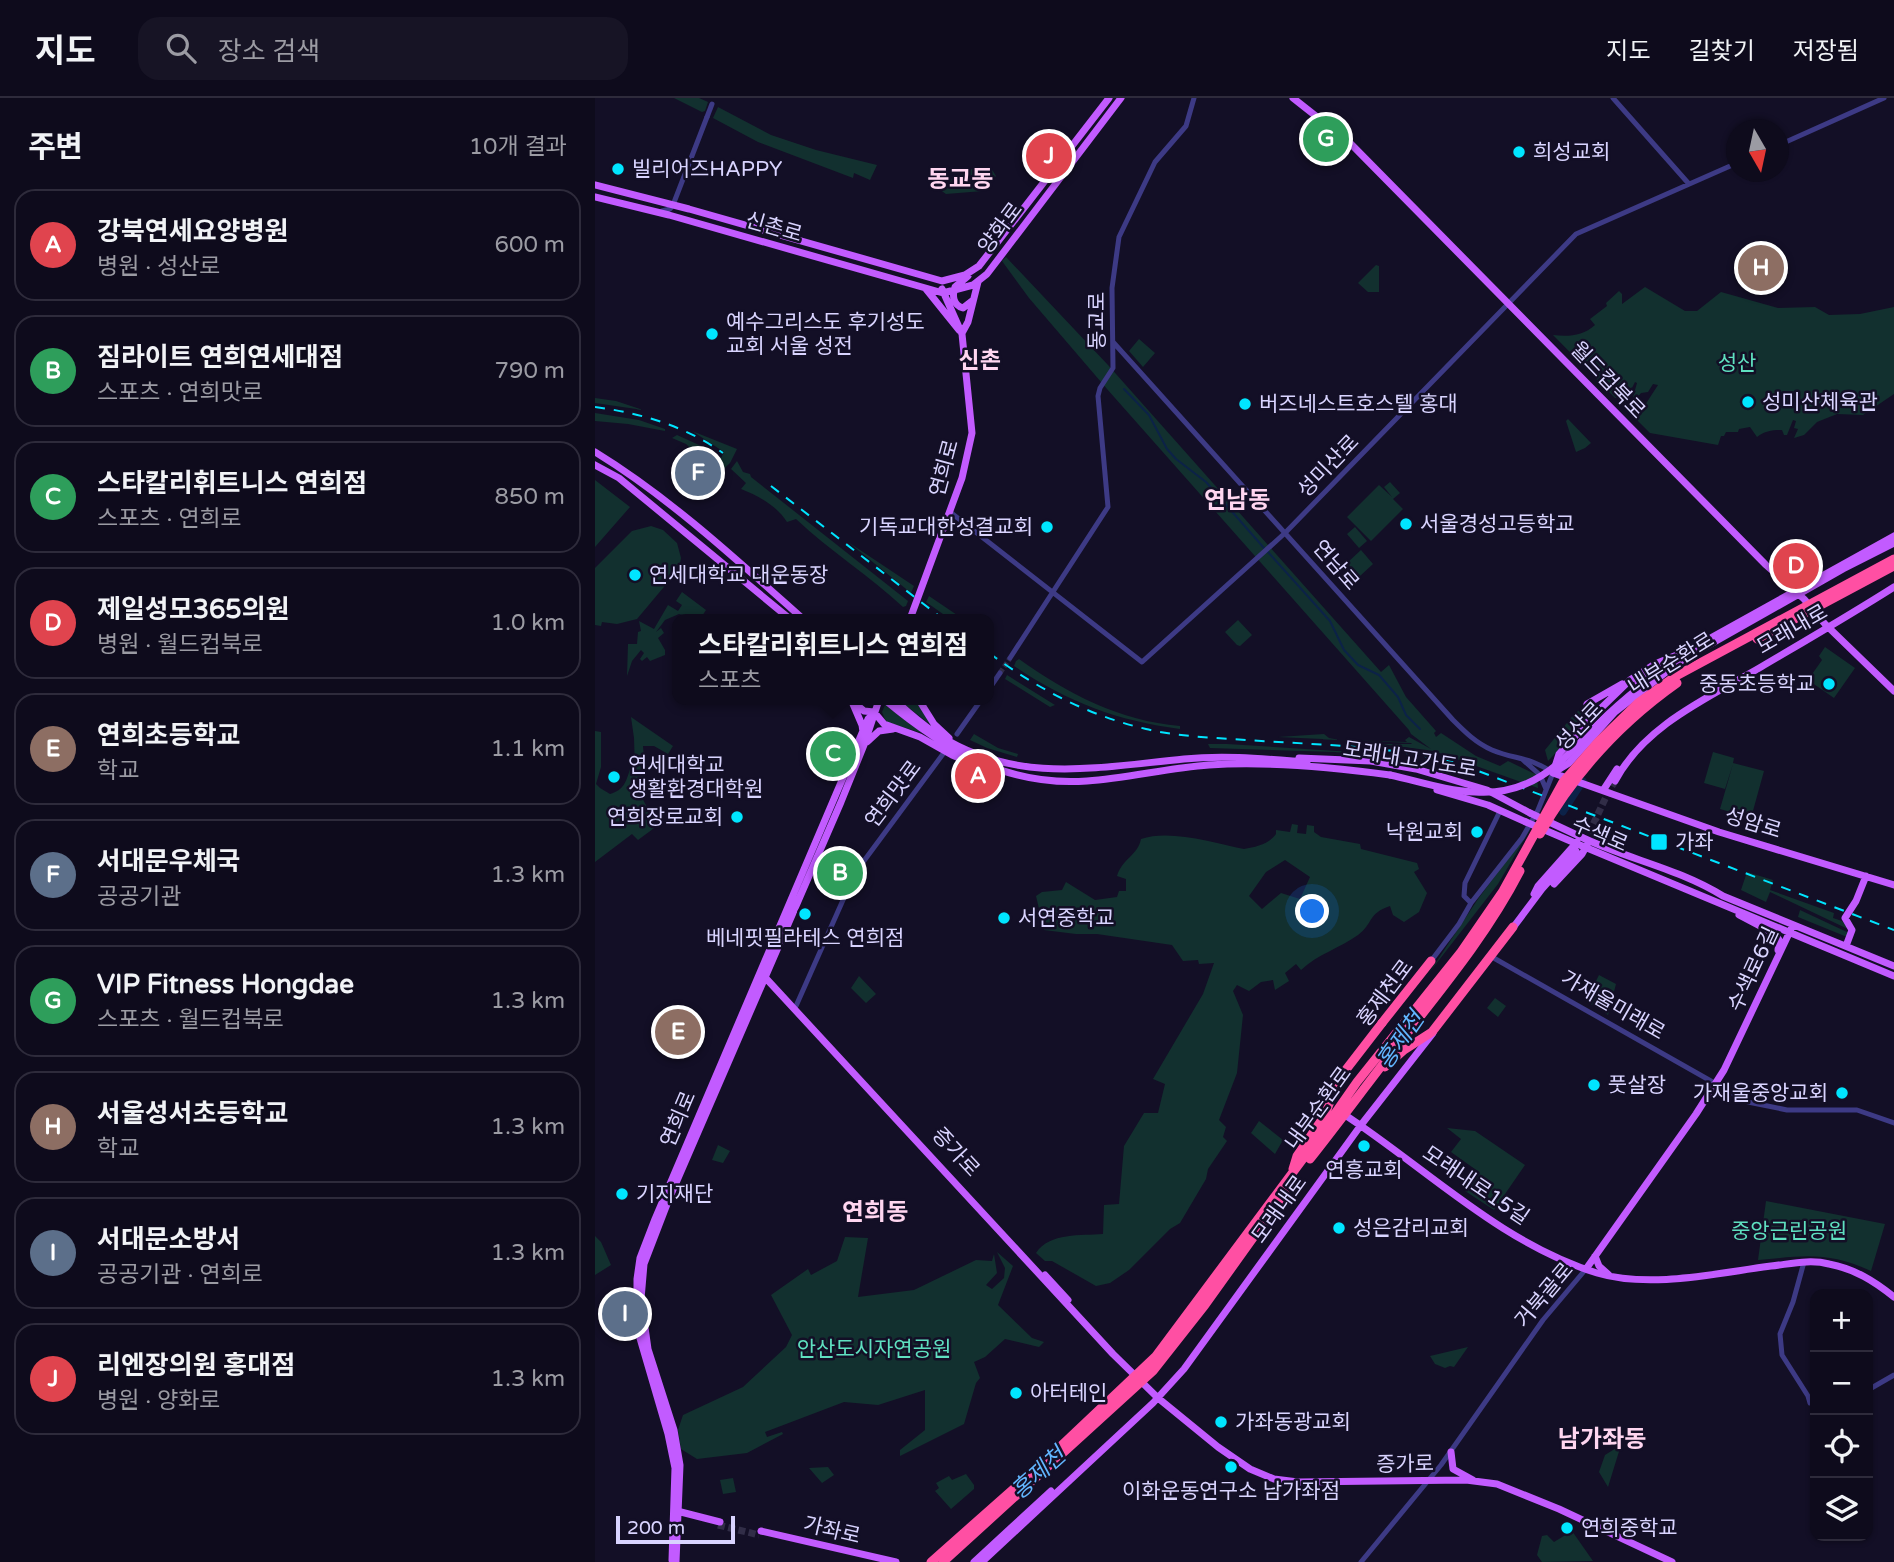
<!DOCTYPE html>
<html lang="ko">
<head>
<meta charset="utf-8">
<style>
  :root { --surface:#0e0b1c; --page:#171425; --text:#f1f3f6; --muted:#9b9ba3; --line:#2e2b3b; --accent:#00e5ff }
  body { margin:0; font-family:"Varela Round","Noto Sans KR",sans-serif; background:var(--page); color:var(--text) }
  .controls { position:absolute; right:21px; bottom:21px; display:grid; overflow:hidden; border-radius:14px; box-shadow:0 2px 5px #0004 }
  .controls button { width:63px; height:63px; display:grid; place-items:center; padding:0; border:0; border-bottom:2px solid var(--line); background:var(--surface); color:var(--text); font:35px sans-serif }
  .compass { position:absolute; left:1131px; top:21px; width:63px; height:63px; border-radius:50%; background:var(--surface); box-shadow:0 2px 5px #0004; rotate:171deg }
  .scale { position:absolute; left:21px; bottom:18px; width:119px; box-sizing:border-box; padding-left:7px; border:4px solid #d9d4ff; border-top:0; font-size:19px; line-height:24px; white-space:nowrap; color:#d9d4ff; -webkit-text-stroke:5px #130f26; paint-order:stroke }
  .you { position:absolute; left:718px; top:814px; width:24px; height:24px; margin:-18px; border:5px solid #fff; border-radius:50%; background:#1a73e8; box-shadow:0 0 0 10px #1a73e833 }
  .badge { display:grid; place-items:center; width:46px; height:46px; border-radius:50%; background:var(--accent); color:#fff; font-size:23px; font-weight:700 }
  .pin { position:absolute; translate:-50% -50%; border:4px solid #fff; box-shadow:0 2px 7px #0006 }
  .popup { position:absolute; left:77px; top:516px; width:322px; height:91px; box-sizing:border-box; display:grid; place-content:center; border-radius:14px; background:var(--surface); filter:drop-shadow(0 2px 5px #0005); font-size:23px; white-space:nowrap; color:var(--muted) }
  .popup b { font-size:26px; color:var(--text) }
  .popup::after { content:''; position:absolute; left:50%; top:100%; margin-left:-14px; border:14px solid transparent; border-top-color:var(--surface) }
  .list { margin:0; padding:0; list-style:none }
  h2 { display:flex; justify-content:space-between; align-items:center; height:91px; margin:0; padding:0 28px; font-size:30px }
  h2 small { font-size:23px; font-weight:400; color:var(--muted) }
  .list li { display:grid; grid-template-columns:46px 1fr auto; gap:21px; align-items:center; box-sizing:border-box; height:112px; margin:0 14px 14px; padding:0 14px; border:2px solid var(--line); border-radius:21px }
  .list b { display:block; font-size:26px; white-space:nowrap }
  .list p { margin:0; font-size:23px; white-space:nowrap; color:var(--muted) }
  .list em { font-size:23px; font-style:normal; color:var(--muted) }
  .icon { flex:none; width:38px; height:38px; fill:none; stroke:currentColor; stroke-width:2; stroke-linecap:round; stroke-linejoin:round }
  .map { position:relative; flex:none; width:1299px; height:1464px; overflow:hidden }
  header { display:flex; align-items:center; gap:42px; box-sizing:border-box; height:98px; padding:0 35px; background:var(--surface); border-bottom:2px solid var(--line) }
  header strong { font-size:33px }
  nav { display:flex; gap:38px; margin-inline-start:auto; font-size:24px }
  .search { width:490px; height:63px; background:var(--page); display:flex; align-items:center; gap:18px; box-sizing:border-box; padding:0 24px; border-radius:21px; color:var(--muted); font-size:26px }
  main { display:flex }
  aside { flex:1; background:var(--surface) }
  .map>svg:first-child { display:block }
</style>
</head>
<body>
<header>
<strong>지도</strong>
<div class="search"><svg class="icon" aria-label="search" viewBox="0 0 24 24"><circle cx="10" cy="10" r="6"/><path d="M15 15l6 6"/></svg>장소 검색</div>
<nav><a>지도</a><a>길찾기</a><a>저장됨</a></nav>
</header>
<main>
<aside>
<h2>주변<small>10개 결과</small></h2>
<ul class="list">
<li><span class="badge" style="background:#e0444e">A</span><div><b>강북연세요양병원</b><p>병원 · 성산로</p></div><em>600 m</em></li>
<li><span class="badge" style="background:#2e9e5b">B</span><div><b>짐라이트 연희연세대점</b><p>스포츠 · 연희맛로</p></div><em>790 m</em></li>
<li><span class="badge" style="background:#2e9e5b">C</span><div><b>스타칼리휘트니스 연희점</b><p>스포츠 · 연희로</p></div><em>850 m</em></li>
<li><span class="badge" style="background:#e0444e">D</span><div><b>제일성모365의원</b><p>병원 · 월드컵북로</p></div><em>1.0 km</em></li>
<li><span class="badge" style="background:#8d6e63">E</span><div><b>연희초등학교</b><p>학교</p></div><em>1.1 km</em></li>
<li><span class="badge" style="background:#5c6f8a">F</span><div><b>서대문우체국</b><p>공공기관</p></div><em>1.3 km</em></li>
<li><span class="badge" style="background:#2e9e5b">G</span><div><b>VIP Fitness Hongdae</b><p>스포츠 · 월드컵북로</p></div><em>1.3 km</em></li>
<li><span class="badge" style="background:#8d6e63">H</span><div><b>서울성서초등학교</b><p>학교</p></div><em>1.3 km</em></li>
<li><span class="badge" style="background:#5c6f8a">I</span><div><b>서대문소방서</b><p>공공기관 · 연희로</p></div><em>1.3 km</em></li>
<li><span class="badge" style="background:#e0444e">J</span><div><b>리엔장의원 홍대점</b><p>병원 · 양화로</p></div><em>1.3 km</em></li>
</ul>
</aside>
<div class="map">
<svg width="1299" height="1464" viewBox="0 0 1299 1464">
  <rect width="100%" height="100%" fill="#130f26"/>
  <path fill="#12302f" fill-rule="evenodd" d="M79,0H104L113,4L110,13L107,14Z
    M123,9L176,37L221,52L282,67L275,82L259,75L258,80L163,44L118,20Z
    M383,68L387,75L396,70L401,78L388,93L351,96L341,89Z
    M411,159L513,267L786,574L794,567L811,599L841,633L839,635L841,639L846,635L881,658L905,668L913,663L942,677L943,690L839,653L786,646H817L816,645L683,639L729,636L734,640L745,642L812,644L810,642L814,639L836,651L816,636L814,632L512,291L434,200L407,163Z
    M781,167L784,168V194H773L763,185Z
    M1050,189L1090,213H1102L1126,194L1183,210L1220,209L1234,217L1265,216L1299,209V296L1268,317L1242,316L1222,324L1209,337L1199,340L1203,331L1199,330L1201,323L1198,322L1192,337H1189L1187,332C1177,332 1170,333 1162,339L1155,329L1144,331L1143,334H1131L1129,338H1126L1123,347L1055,335L1041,321L1063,287L1058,286L1053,294L1046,295L1040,302L1038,299L1042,285L1040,284L1032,300H1020L958,237C973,239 988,238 1000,227L995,221L1012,208L1011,205L1024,193L1027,196V206Z
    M544,241L560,255L548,269L534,253Z
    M0,300L21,303L48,312L0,305Z
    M0,315L44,322L70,331V333L33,326L0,323Z
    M973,321L996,345L990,350L981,354L971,323Z
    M97,333L142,351L135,365L118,381L111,368L112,365L91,346L77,340L82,337L113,351L126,360L129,354Z
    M142,363L148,374L155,376L156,379L313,503L311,508L308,509C275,478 235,453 201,421L192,424C182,408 164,398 146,391L151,385L136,371Z
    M0,382L35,409L0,449Z
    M795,384L805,395L798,401L808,411L776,443L752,419L784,387L797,399L789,389Z
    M56,428L68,432L82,445L86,460L84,471L42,521L22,526L7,524L6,528L0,527V470L37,433Z
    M760,429L772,443L764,450L752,436Z
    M253,444L319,488L316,495Z
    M766,452L778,466L765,478L752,465Z
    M87,494L111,512L105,521L84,516L70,522L61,534L66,530L69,535L63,540L70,552V557L55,563L52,559L47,563L45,561L49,555L46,552L37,563L32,578L33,546H42L43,534L46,533L44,523L59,531L73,507L83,513L87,507L81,503Z
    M334,498L368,521H355L331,504Z
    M643,522L657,537L645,548L642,547L630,534Z
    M1230,549L1260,570L1239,600L1213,582L1227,562L1224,558Z
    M424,561C473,596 525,623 585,628V631C522,623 472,604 419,568L421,563Z
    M412,577L460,607L455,609L410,581Z
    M304,602H322L337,628Z
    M290,607L327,635L291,624L287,614Z
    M993,607L999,615L953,663L950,652L980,615Z
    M36,619L78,648L73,656L59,648H48L51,689L45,696L62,728L43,742L37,736L0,764V633L6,634V669L1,686L5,690L15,696C29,692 31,684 35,671H40L39,640Z
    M379,636L403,650L423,656L422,659L392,650L375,642Z
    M613,646H632L773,655L615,650Z
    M1118,654L1139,660L1138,665L1169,673L1156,720L1125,711L1138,666L1130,691L1109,685Z
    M697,726L703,727L702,735L711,736L712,727L719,728V734L726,739L765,746L766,751L822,765L824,771L819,774L832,795L824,814L809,824L798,817L795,808C772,816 779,825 763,837C745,850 723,856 706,872L701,866L690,875L694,883L680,892L678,882L666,884L654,893L642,887L638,893L648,917L642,975L624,1022L631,1029L628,1039L632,1043L613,1071L611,1081L585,1125L575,1131L534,1172L515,1185L501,1188L457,1163H450L441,1155C455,1134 486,1138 508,1136L509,1107L524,1106L529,1048L549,1015H563L570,986L558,981L608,896L619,865L604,866L603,862L588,863L577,847L502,836H481L449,832L441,798L447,794L467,792L471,784L500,802L522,799L524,793H531V781L522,778C527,761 543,757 546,741C575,731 619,745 649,751C661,749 674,746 681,736V732L695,734ZM690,762L715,779L705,801L686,795L667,811L654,798L671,774Z
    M936,730L903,786L834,875L883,801Z
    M1152,774L1178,782L1175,792L1239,815L1238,820L1247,823L1255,832L1175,794L1171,804L1146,792Z
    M1205,812L1254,835L1252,839L1203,819Z
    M1004,877L1021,886L1013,917L991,903Z
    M264,878L281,896L271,905L256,890Z
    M900,900L911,908L903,919L892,910Z
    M664,1023L688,1042L680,1056L656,1035Z
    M852,1030L880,1033L930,1067L899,1112L870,1093L884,1074L856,1054L866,1041Z
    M123,1047L135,1053L128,1065L117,1062Z
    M1171,1103L1290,1126L1276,1173C1231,1153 1210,1158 1163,1162Z
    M0,1138L6,1144L16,1167L0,1177Z
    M250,1139L273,1140L263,1199L319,1192L381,1162L397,1163L399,1156L402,1175L391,1187L397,1191L409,1180L410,1170L402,1154L418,1168L403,1207L437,1240L449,1244L444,1249L410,1241L390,1259L379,1264L385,1280L381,1285L369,1326L305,1358V1352L330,1332V1292L283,1307L249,1304L170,1334L172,1339L187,1334L188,1336L152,1355L102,1361L86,1351L83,1332L88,1317L148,1289L191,1249L197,1237L176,1197L213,1171L216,1177L242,1163Z
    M873,1249L859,1269L855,1268L850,1270L840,1266L835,1258Z
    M1026,1347L1013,1389L1004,1374L1010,1357Z
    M233,1369L239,1377L227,1385L214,1370Z
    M371,1376L379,1387V1391L356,1411L340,1393L344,1390L341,1385L354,1378L357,1382Z
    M138,1380L141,1394L128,1396L125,1382Z
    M977,1433L998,1463L947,1464L942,1457L947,1438L952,1437L959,1444Z"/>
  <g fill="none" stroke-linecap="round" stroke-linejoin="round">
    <path stroke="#0c2248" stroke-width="2" d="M529,291L554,317L572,351L581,361L611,384L669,450
      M673,454L735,523L749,552L763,567L784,577L803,599L811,617L825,631"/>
    <path stroke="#0c2248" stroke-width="7" d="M968,714L988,683"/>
    <path stroke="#312d47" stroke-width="5" stroke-dasharray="5 2.5" stroke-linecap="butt" d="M405,575L415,560"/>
    <path stroke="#312d47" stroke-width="7" stroke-dasharray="7 3.5" stroke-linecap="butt" d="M988,744C1001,725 1007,703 1020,683
      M123,1427L164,1437"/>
    <path stroke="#3d3a85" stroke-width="5" d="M1018,0L1094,86
      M1184,47L1289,0
      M67,113L75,111L78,107L112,19
      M518,244L858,622C870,634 881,645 897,652C921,662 934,658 958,675L943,712L927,740L876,805L864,826L836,863
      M355,414L547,564L690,435L981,136L1142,65
      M415,560L513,409L503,298L505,290L518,270L517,190L524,139L560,64L591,28L599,0
      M394,591L405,575
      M362,636L386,602
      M927,661L945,677L951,691
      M876,805L869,798L870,785L905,713
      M897,859L1153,1004L1192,1012H1262L1299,1025
      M201,908L260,775L348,656
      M726,1001L740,982
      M1209,1164L1198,1204L1185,1236L1187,1257L1213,1298L1215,1305L1220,1304
      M1273,1292L1299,1277
      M766,1464L846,1367L948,1222L991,1171"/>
    <path stroke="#c25bff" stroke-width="7" d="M698,0L755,45L1171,467L1209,501L1230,526L1299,593
      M0,87L94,111L347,183L370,177L384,168L514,0
      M0,99L74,117L348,195L378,187L392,176L526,0
      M373,178L360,189C357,198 358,207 368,210L377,203
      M331,191L364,232
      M367,235L373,224L383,184
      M0,354C75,400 142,462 208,521
      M0,367L24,380L195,521
      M315,521L367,380L377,335L367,236L347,191
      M1043,584L1072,565
      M290,602C350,652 412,689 492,683C533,680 573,670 614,667C674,663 736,669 795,677
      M299,602C314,614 328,628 345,638C423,687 504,669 589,661C631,657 671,661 712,664
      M324,602L339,626L354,640
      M257,603L269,613L279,614L289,626L325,639L357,657L388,670
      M258,606L267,627L268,634
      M1000,616L998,609L992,606L1027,586
      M272,644L284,633L298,631
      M704,660L776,663L821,671L892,692L935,715
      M958,675L964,656L1000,616L1035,582L1060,566L1094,552L1299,438
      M958,675L974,665L1020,614L1084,564L1248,471L1299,445
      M958,675L1124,734L1299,787
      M1020,683C1050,627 1113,600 1166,569C1210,543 1255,517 1299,489
      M1009,691L1022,671
      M842,692L893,707L931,724
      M984,738C1031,761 1083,770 1128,798L1299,868
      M980,745L1299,878
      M959,786L987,756L992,747
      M939,796L943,788L982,744
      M1144,817L1180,836L1184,842L1183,852
      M917,831L947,791L981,753
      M1251,848L1257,832L1250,820L1261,803L1271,778
      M166,875L518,1256L563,1300L623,1349L655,1371L679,1381L703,1384L871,1382L902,1386L964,1411L1077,1464
      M747,1015C830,1069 905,1145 1002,1175C1055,1191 1122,1175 1176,1168C1195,1166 1215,1161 1234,1166C1260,1171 1279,1183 1299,1199
      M1000,1158L1004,1168L1014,1177
      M991,1171L1101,1016L1129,972L1198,827
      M450,1177L473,1202
      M856,1354L858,1371L878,1382
      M82,1413L125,1424
      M166,1433L301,1464
      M77,1462L80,1370L73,1336L42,1230V1181L45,1160L60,1121L273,621L279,615
      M81,1464L85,1367L79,1332L53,1251L46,1201L49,1166L74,1101L246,704L269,647L284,602
      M379,1464L456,1393
      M387,1464L558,1305L589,1271L766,1027L838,935"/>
    <path stroke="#ff4fa3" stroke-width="9" d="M787,925L836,863
      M790,969L809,952L837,934L918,829"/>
    <path stroke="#00e5ff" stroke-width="2" stroke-dasharray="10 9" stroke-linecap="butt" d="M0,309C46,315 90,328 128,355
      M176,388L348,521
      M394,555C443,591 492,617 551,631C580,638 608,639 637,641C713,647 790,646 865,666L1299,832"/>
    <path stroke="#3d3a85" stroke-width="5" d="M112,19L117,6"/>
    <path stroke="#c25bff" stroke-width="7" d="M795,677C823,683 851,693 880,694C937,698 966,665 1002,627C1016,613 1031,600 1046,588
      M935,715L984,738
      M931,724L980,745"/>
    <path stroke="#ff4fa3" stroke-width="9" d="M1162,541L1299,468
      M945,736C980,674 1024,626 1082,585
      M715,1061C746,1022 775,982 806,943C849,888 893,835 925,773
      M698,1071L702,1058L730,1017L743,982L787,925
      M336,1464L449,1364L561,1258L713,1054L762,984L866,854L908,793L968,684L1003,644L1043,605L1081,578L1299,461
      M348,1464L558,1273L610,1207L690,1095"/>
  </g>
  <g fill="#00e5ff" stroke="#130f26" stroke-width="2.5">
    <circle cx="924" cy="54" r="7"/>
    <circle cx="23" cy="71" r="7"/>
    <circle cx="117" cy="236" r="7"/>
    <circle cx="1153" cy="304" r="7"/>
    <circle cx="650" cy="306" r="7"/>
    <circle cx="811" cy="426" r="7"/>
    <circle cx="452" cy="429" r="7"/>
    <circle cx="40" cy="477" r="7"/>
    <circle cx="1234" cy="586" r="7"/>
    <circle cx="19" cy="679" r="7"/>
    <circle cx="142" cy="719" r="7"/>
    <circle cx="882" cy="734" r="7"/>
    <rect x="1055" y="735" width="18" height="18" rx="3.5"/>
    <circle cx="210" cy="816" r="7"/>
    <circle cx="409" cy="820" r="7"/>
    <circle cx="999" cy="987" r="7"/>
    <circle cx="1247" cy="995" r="7"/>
    <circle cx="769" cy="1048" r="7"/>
    <circle cx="27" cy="1096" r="7"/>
    <circle cx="744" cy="1130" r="7"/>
    <circle cx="421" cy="1295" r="7"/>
    <circle cx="626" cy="1324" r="7"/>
    <circle cx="636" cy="1369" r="7"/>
    <circle cx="972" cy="1430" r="7"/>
  </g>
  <g text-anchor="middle" stroke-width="5" stroke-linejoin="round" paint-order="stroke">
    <g font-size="21" fill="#d9d4ff" stroke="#130f26" text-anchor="start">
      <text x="938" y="61">희성교회</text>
      <text x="37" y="78">빌리어즈HAPPY</text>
      <text x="131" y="231">예수그리스도 후기성도<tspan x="131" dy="24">교회 서울 성전</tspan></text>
      <text x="1167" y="311">성미산체육관</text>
      <text x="664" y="313">버즈네스트호스텔 홍대</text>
      <text x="825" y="433">서울경성고등학교</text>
      <text x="438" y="436" text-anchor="end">기독교대한성결교회</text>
      <text x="54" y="484">연세대학교 대운동장</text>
      <text x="1220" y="593" text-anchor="end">중동초등학교</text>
      <text x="33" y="674">연세대학교<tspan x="33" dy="24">생활환경대학원</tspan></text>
      <text x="128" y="726" text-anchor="end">연희장로교회</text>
      <text x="868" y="741" text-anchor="end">낙원교회</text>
      <text x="1080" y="751">가좌</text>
      <text x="423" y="827">서연중학교</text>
      <text x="210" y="847" text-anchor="middle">베네핏필라테스 연희점</text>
      <text x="1013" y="994">풋살장</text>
      <text x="1233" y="1002" text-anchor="end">가재울중앙교회</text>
      <text x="769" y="1079" text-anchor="middle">연흥교회</text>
      <text x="41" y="1103">기지재단</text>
      <text x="758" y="1137">성은감리교회</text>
      <text x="435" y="1302">아터테인</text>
      <text x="640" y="1331">가좌동광교회</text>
      <text x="636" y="1400" text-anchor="middle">이화운동연구소 남가좌점</text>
      <text x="986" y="1437">연희중학교</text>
    </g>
    <g font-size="21" fill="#d9d4ff" stroke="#130f26">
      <text transform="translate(179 129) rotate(16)" y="7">신촌로</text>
      <text transform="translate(405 130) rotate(-53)" y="7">양화로</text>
      <text transform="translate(502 223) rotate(-90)" y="7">동교로</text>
      <text transform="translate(1013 282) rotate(46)" y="7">월드컵북로</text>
      <text transform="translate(733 368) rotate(-46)" y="7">성미산로</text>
      <text transform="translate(349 370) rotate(-75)" y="7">연희로</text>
      <text transform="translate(741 467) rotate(49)" y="7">연남로</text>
      <text transform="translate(1197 531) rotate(-30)" y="7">모래내로</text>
      <text transform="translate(1076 565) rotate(-32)" y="7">내부순환로</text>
      <text transform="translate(984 628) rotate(-46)" y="7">성산로</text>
      <text transform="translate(815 661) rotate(9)" y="7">모래내고가도로</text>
      <text transform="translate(298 696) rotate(-53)" y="7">연희맛로</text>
      <text transform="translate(1158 725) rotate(17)" y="7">성암로</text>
      <text transform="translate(1005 736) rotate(23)" y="7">수색로</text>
      <text transform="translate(1158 871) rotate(-65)" y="7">수색로6길</text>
      <text transform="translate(790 895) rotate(-53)" y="7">홍제천로</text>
      <text transform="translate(1018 907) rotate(30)" y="7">가재울미래로</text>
      <text transform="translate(723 1010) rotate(-54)" y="7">내부순환로</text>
      <text transform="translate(83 1021) rotate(-67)" y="7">연희로</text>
      <text transform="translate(361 1054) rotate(47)" y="7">증가로</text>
      <text transform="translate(881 1087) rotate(34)" y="7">모래내로15길</text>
      <text transform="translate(684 1111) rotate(-54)" y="7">모래내로</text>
      <text transform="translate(949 1197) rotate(-50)" y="7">거북골로</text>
      <text transform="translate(810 1366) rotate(-1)" y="7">증가로</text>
      <text transform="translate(237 1432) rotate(13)" y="7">가좌로</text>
    </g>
    <g font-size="21" fill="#5fe0c0" stroke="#130f26">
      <text x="1142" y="272">성산</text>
      <text x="1194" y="1140">중앙근린공원</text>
      <text x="279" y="1258">안산도시자연공원</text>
    </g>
    <g font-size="23" font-weight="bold" fill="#ffd6f0" stroke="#130f26">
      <text x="385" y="270">신촌</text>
    </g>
    <g font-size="23" font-style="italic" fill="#62b6ff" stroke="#130f26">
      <text transform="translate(805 942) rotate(-55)" y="8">홍제천</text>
      <text transform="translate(443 1375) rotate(-42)" y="8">홍제천</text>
    </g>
    <g font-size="24" font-weight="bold" fill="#ffd6f0" stroke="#130f26">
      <text x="365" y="89">동교동</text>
      <text x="642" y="410">연남동</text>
      <text x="280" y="1122">연희동</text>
      <text x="1007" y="1349">남가좌동</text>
    </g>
  </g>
</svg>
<div class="controls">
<button>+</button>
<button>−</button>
<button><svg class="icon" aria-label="locate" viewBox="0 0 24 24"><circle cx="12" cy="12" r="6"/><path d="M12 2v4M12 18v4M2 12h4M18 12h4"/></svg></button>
<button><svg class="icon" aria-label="layers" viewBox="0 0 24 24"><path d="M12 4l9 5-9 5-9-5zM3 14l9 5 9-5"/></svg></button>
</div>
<svg class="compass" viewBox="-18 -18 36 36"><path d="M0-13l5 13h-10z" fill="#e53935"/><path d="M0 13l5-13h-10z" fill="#9b9ba3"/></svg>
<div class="scale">200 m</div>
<div class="you"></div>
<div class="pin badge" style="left:383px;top:678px;background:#e0444e">A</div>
<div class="pin badge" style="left:245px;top:775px;background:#2e9e5b">B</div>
<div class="pin badge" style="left:238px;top:656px;background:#2e9e5b">C</div>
<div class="popup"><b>스타칼리휘트니스 연희점</b>스포츠</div>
<div class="pin badge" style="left:1201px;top:468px;background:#e0444e">D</div>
<div class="pin badge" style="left:83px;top:934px;background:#8d6e63">E</div>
<div class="pin badge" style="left:103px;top:375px;background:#5c6f8a">F</div>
<div class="pin badge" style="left:731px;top:41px;background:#2e9e5b">G</div>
<div class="pin badge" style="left:1166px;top:170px;background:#8d6e63">H</div>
<div class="pin badge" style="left:30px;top:1216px;background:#5c6f8a">I</div>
<div class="pin badge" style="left:454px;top:58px;background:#e0444e">J</div>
</div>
</main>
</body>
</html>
